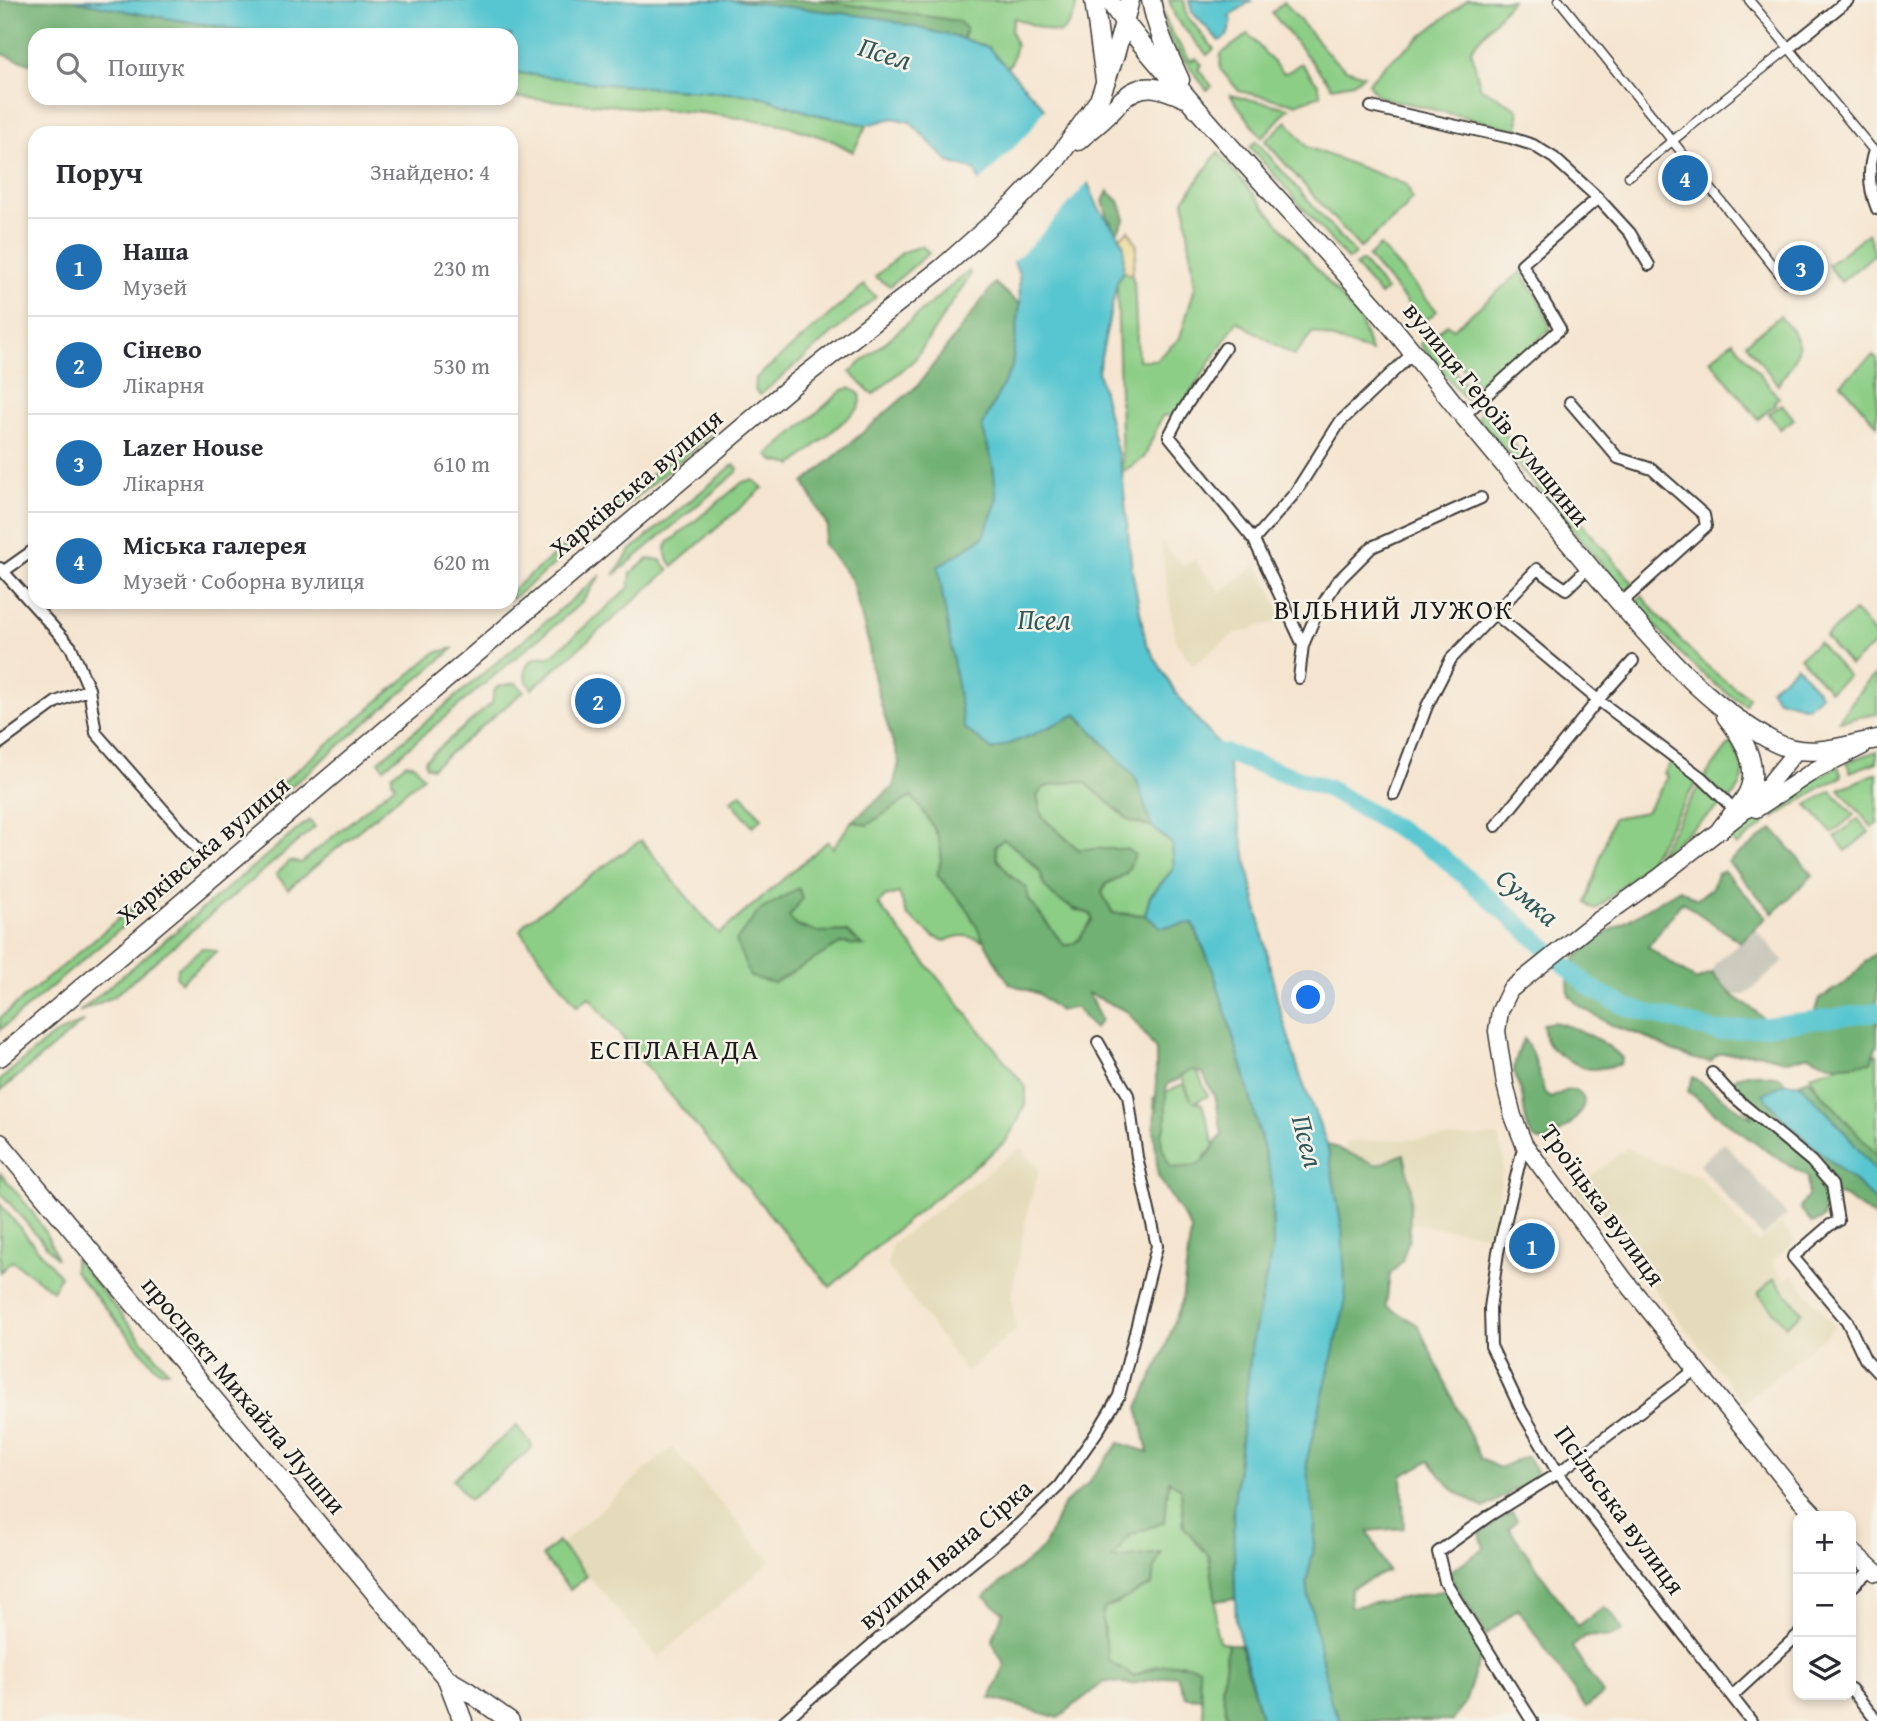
<!DOCTYPE html>
<html lang="uk">
<head>
<meta charset="utf-8">
<style>
  :root { --surface:#fff; --page:#f7f7f7; --text:#2b2b33; --muted:#7c7c81; --line:#e1e1e2; --accent:#1f6fb2 }
  body { margin:0; font-family:"Gentium Book Plus",serif; background:var(--page); color:var(--text) }
  .controls { position:absolute; right:21px; bottom:21px; display:grid; overflow:hidden; border-radius:14px; box-shadow:0 4px 10px #0003 }
  .controls button { width:63px; height:63px; display:grid; place-items:center; padding:0; border:0; border-bottom:2px solid var(--line); background:var(--surface); color:var(--text); font:35px sans-serif }
  .you { position:absolute; left:1309px; top:998px; width:24px; height:24px; margin:-18px; border:5px solid #fff; border-radius:50%; background:#1a73e8; box-shadow:0 0 0 10px #1a73e833 }
  .badge { display:grid; place-items:center; width:46px; height:46px; border-radius:50%; background:var(--accent); color:#fff; font-size:23px; font-weight:700 }
  .pin { position:absolute; translate:-50% -50%; border:4px solid #fff; box-shadow:0 2px 7px #0006 }
  .list { margin:0; padding:0; list-style:none }
  h2 { display:flex; justify-content:space-between; align-items:center; height:91px; margin:0; padding:0 28px; font-size:30px }
  h2 small { font-size:23px; font-weight:400; color:var(--muted) }
  .list li { display:grid; grid-template-columns:46px 1fr auto; gap:21px; align-items:center; box-sizing:border-box; height:98px; padding:0 28px; border-top:2px solid var(--line) }
  .list b { display:block; font-size:26px; white-space:nowrap }
  .list p { margin:0; font-size:23px; white-space:nowrap; color:var(--muted) }
  .list em { font-size:23px; font-style:normal; color:var(--muted) }
  .icon { flex:none; width:38px; height:38px; fill:none; stroke:currentColor; stroke-width:2; stroke-linecap:round; stroke-linejoin:round }
  .map { position:relative; flex:none; width:1877px; height:1721px; overflow:hidden }
  .search { position:absolute; background:var(--surface); box-shadow:0 4px 10px #0003; left:28px; top:28px; width:490px; height:77px; display:flex; align-items:center; gap:18px; box-sizing:border-box; padding:0 24px; border-radius:21px; color:var(--muted); font-size:26px }
  .panel { position:absolute; background:var(--surface); box-shadow:0 4px 10px #0003; left:28px; top:126px; width:490px; height:483px; border-radius:21px }
  .map>svg:first-child { display:block }
</style>
</head>
<body>
<div class="map">
<svg width="1877" height="1721" viewBox="0 0 1877 1721">
  <rect width="100%" height="100%" fill="#f7f3e8"/>
  <filter id="ink" filterUnits="userSpaceOnUse"><feTurbulence type="fractalNoise" baseFrequency=".0143" numOctaves="2"/><feDisplacementMap in="SourceGraphic" scale="14" xChannelSelector="R" yChannelSelector="G"/><feConvolveMatrix kernelMatrix="1 2 1 2 8 2 1 2 1" color-interpolation-filters="sRGB"/></filter>
  <filter id="wash" filterUnits="userSpaceOnUse"><feTurbulence type="fractalNoise" baseFrequency=".00686" numOctaves="4" result="noise"/><feDisplacementMap in="SourceGraphic" scale="28" xChannelSelector="R" yChannelSelector="G"/><feGaussianBlur stdDeviation="1.57" result="paint"/><feColorMatrix in="noise" values="0 0 0 0 0 0 0 0 0 0 0 0 0 0 0 0 0 1.4 0 .05"/><feComposite in="paint" operator="in"/></filter>
  <g filter="url(#wash)">
    <rect width="100%" height="100%" fill="#f5e5d0"/>
    <path fill="#e4dbba" d="M1160,540L1183,566L1195,559L1201,569L1221,592L1257,564L1270,587L1282,620L1234,634L1193,665L1176,642Z
      M1499,1136L1504,1162L1492,1235L1415,1224L1365,1219L1345,1142Z
      M1021,1147L1039,1169L1027,1214L1011,1298L1016,1330L966,1372L887,1265L892,1244Z
      M1627,1148L1664,1165L1700,1177L1757,1243L1780,1224L1796,1241L1774,1260L1773,1266L1786,1279L1792,1274L1835,1327L1770,1382L1744,1402L1575,1189Z
      M672,1447L771,1561L658,1658L561,1544Z"/>
    <path fill="#c6c5b8" d="M1755,929L1784,961L1745,995H1732L1712,973L1715,964Z
      M1724,1142L1787,1215L1762,1237L1699,1165Z"/>
    <path fill="#8cce86" stroke="#547551" stroke-width="2" d="M732,0H1077C1076,13 1071,25 1060,33L1050,31L1014,18L1011,30L1016,45L1011,63L1006,68L988,47L963,39L879,18Z
      M1156,0H1161C1164,24 1177,42 1191,61L1196,58L1202,65L1198,69L1212,86L1207,90L1172,44Z
      M1169,0H1184L1187,16L1214,49L1207,55L1176,19Z
      M1467,0H1512L1471,49L1480,87L1518,109L1519,130L1377,96L1368,83L1385,65Z
      M1284,2L1332,58L1346,69L1364,75L1353,83L1332,87L1272,13Z
      M1248,34L1283,73L1288,72L1301,63L1318,84L1321,95L1295,104L1239,91L1220,69L1221,54Z
      M511,72L605,84L756,95L810,113L867,125L853,152L833,141L782,124L703,113L511,97Z
      M1230,95L1289,108L1262,138Z
      M1287,121L1307,147L1407,185L1412,199L1407,204L1406,208L1360,248L1265,141Z
      M1256,141L1355,254L1348,260L1250,147Z
      M1218,152L1360,320L1371,352L1313,332L1294,356L1237,321L1177,414L1162,416L1144,458L1122,472L1117,282L1123,271L1132,275L1134,282L1138,360H1156L1180,338L1195,287L1184,200Z
      M1868,233L1875,254L1841,282L1828,265Z
      M922,246L929,253L890,286L875,277L903,252Z
      M1380,246L1437,311L1424,322L1368,257Z
      M1362,261L1386,290L1380,295L1355,266Z
      M969,271L971,274L915,359L873,395L850,372Z
      M1521,272C1533,290 1545,308 1550,329L1493,381L1491,379L1480,389L1435,334L1447,324L1453,329Z
      M864,285L876,297L760,395L755,390L756,378Z
      M1780,316C1785,323 1793,331 1797,339C1804,354 1785,373 1778,385L1746,343Z
      M1427,338L1476,397L1472,402L1466,400L1420,344Z
      M1733,341L1779,398L1774,401L1776,404L1758,419L1710,360Z
      M1873,355L1877,359V425L1841,383Z
      M850,388L860,394L861,402L858,409L793,465L774,461L768,455L843,390Z
      M1782,404L1794,419L1780,429L1769,414Z
      M1482,407L1634,584L1625,592L1478,418Z
      M707,430L710,433L709,437L511,600V591L704,431Z
      M735,465L738,468L737,472L614,575L631,550L732,466Z
      M751,480L755,481L763,488L673,566C667,559 663,552 668,543L743,482Z
      M648,559L660,560L669,570L532,689C517,671 529,653 550,657L629,588L631,573Z
      M601,575L581,603L384,768L379,761Z
      M1642,596C1673,634 1707,672 1749,697L1745,705C1702,679 1667,641 1635,602Z
      M1855,611L1877,637V642L1850,665L1825,637Z
      M1818,642L1848,676L1830,691L1800,657Z
      M454,648L281,795L276,788L435,653Z
      M1877,674V714L1838,721L1865,684Z
      M516,683L524,691L432,768L426,766L425,760L492,703L494,691L498,686Z
      M1731,742C1744,766 1751,781 1728,800L1704,778Z
      M1877,751V762L1850,772L1847,762Z
      M1673,759L1699,778L1647,864L1595,910L1586,903L1613,818L1646,812L1668,777L1664,773Z
      M406,763L415,765L423,777L288,889L276,874L290,861L301,863L395,785L392,780V775Z
      M1838,766L1842,777L1821,787L1774,818L1768,810L1817,777Z
      M1877,773V824L1872,827L1839,789Z
      M1076,781L1086,783L1130,821L1152,827L1172,844L1174,868L1150,896L1145,915L1113,913L1102,894L1106,884L1126,874V849H1078L1042,817L1037,796L1044,787Z
      M1702,781L1725,802L1656,857Z
      M1831,791L1854,815L1832,833L1807,805Z
      M741,793L762,818L753,826L731,801Z
      M912,796C930,821 950,842 938,875L966,907L985,941C968,936 961,933 945,941L934,937L907,915L899,893L885,897L878,904L1026,1087V1102L1017,1123L1005,1142L909,1219L830,1287L589,997L577,1006L520,930L526,922L641,840L696,908L719,934L828,841L833,848L852,821L867,825Z
      M1760,816L1765,824L1736,846L1730,838Z
      M1858,819L1869,832L1846,851L1835,837Z
      M309,820L315,827L113,997L79,1012Z
      M1004,839L1024,855L1041,873L1044,885L1075,910L1091,914L1092,920C1085,929 1077,948 1064,945L1029,900L1026,887L1012,877L997,859L995,846Z
      M204,848L209,855L146,908L153,889Z
      M135,905L127,923L0,1030V1018Z
      M202,948L217,951L181,982L176,976L178,968Z
      M84,1021L0,1091V1080L52,1036Z
      M1877,1054V1162L1823,1098L1810,1075Z
      M1194,1064L1208,1096L1195,1102L1202,1104L1215,1147L1204,1157L1216,1184L1164,1173L1153,1098L1183,1084L1192,1101L1179,1070Z
      M0,1173C23,1200 46,1225 57,1259L0,1192Z
      M0,1204L60,1276L53,1291L12,1261L0,1272Z
      M74,1258L168,1371H161L156,1368L74,1271Z
      M1774,1279L1802,1312L1786,1326L1758,1293Z
      M517,1426L532,1445L531,1449L469,1500L453,1479Z
      M1169,1480L1181,1489L1184,1527L1209,1556L1216,1601L1215,1625L1219,1641L1228,1644L1222,1690L1228,1721H1205L1199,1681L1182,1663L1153,1667L1134,1676L1107,1660L1102,1618L1104,1609L1152,1585L1154,1568L1161,1554L1111,1560L1130,1535L1164,1522Z
      M558,1542L587,1576L570,1590L542,1556Z"/>
    <path fill="#71b173" stroke="#466648" stroke-width="2" fill-rule="evenodd" d="M0,0H74L141,14L272,35H35V66L0,53Z
      M732,0H818L958,21L966,28L963,39L879,18Z
      M1108,191L1119,201L1125,219L1116,234L1107,215L1103,201Z
      M995,283L1020,305L1012,367L982,426L993,465L997,501L983,537L939,567L1032,735L1076,714L1136,778L1152,827L1130,821L1086,783L1076,781L1044,787L1037,796L1042,817L1078,849H1126L1135,855L1126,874L1106,884L1102,893L1113,913L1145,915L1161,927L1192,922L1213,970L1244,1073L1272,1181L1273,1246L1252,1343L1233,1512L1235,1598L1216,1601L1209,1556L1184,1527L1181,1489L1169,1480L1164,1522L1130,1535L1112,1559L1161,1553L1154,1568L1152,1585L1104,1609L1102,1618L1108,1660L1134,1676C1157,1665 1174,1661 1199,1667V1681L1202,1698L1186,1697L1176,1675L1131,1684L1104,1682L1058,1718L990,1698L1005,1666L992,1641L1003,1612L984,1597L1043,1548L1063,1505L1086,1485L1119,1443L1148,1452L1138,1407L1163,1354L1182,1301L1191,1229L1158,1176L1154,1129L1156,1096V1050L1128,1012L1088,993L1101,1020L1094,1029L1076,1007L1059,1011L1039,994L1010,984L996,963L966,907L937,875C950,842 930,822 912,796L867,825L852,821L893,787L899,762L882,708L871,664L868,641L851,579L823,544L828,527L804,483L918,385ZM1004,839C1015,848 1034,861 1041,874C1041,875 1044,884 1044,885C1053,900 1075,910 1091,914L1092,920C1085,930 1077,948 1064,945L1029,900L1026,887L1012,877L997,859L995,846ZM1192,1070L1203,1073L1216,1100L1222,1135C1214,1143 1211,1153 1205,1159C1197,1167 1182,1168 1172,1167L1168,1162L1162,1146L1161,1134L1166,1124V1088L1169,1083L1178,1080L1182,1075Z
      M1773,829L1813,875L1773,913L1728,862Z
      M1724,871L1767,917L1740,942L1682,902L1648,947L1696,980L1712,973L1732,995L1752,1008L1766,1021L1780,1029L1805,1024L1814,1014L1819,999L1847,982L1870,957L1877,953V1044L1871,1062C1844,1065 1833,1069 1809,1055L1788,1061L1758,1053L1719,1054L1714,1057L1711,1062L1698,1060L1672,1051L1646,1037L1613,1026L1578,1005L1569,995L1568,981L1576,957L1600,937L1680,889L1697,899L1712,888L1717,874Z
      M799,888L802,899L789,917L797,926L818,932L846,931L864,946L842,943L774,983L750,977L736,941L759,911Z
      M1553,1022C1575,1026 1607,1042 1622,1058L1620,1064C1615,1066 1597,1069 1593,1069C1581,1069 1551,1052 1546,1041C1544,1036 1544,1029 1543,1024Z
      M1524,1039L1534,1057L1545,1094L1550,1098C1556,1096 1564,1090 1570,1090C1574,1089 1577,1090 1580,1093C1595,1108 1560,1135 1547,1140C1523,1149 1525,1102 1521,1090C1519,1083 1513,1078 1514,1070C1515,1059 1519,1048 1524,1039Z
      M1751,1073L1781,1077L1785,1083L1764,1095C1794,1137 1841,1165 1877,1203V1219L1845,1197L1828,1193L1823,1218L1812,1224L1800,1208L1808,1196V1176C1765,1152 1726,1123 1688,1091L1693,1077L1753,1119L1731,1085L1736,1077Z
      M1809,1079L1877,1155V1173L1838,1124L1799,1083Z
      M1327,1144L1377,1165L1404,1154L1411,1187L1409,1239L1402,1261L1390,1275L1386,1306L1418,1325L1481,1459L1499,1468L1527,1456L1539,1476L1484,1508L1453,1490L1429,1461L1402,1476L1404,1528L1368,1531L1388,1571L1350,1589V1607L1447,1590L1482,1650L1465,1703L1453,1721H1341L1331,1703L1306,1583L1313,1553L1315,1525L1306,1463L1346,1300L1342,1228Z
      M1512,1512L1517,1520L1509,1528L1578,1626L1604,1607L1612,1613L1623,1631L1610,1637L1586,1636L1572,1647L1603,1694L1586,1708L1518,1609L1486,1635L1448,1573L1484,1548L1480,1533Z
      M1228,1644H1240L1262,1721H1228L1222,1690Z"/>
    <path fill="#eeda9e" stroke="#857b5d" stroke-width="2" d="M1129,230L1137,246L1132,275L1123,271L1124,247L1120,237Z"/>
    <path fill="#59c6d0" stroke="#3a7176" stroke-width="2" d="M74,0H732L879,18L963,39L988,47L1041,104L1086,179L1098,207L1120,237L1124,247L1123,271L1117,282L1098,371L1122,472L1132,570L1146,643L1179,698L1226,753L1246,859L1278,1003L1301,1078L1327,1144L1342,1229L1346,1300L1306,1463L1315,1525L1313,1553L1306,1583L1331,1703L1341,1721H1262L1236,1624L1233,1512L1252,1343L1273,1246L1272,1181L1244,1073L1213,970L1193,923L1161,927L1145,915L1150,897L1174,868L1172,844L1152,827L1136,778L1077,714L1032,735L993,750L964,728L938,567L983,537L997,501L993,465L982,426L1012,367L1020,305L1019,274L975,170L949,162L910,122L893,118L867,125L810,113L756,95L605,84L511,72V35H272L141,14Z
      M1189,0H1250L1251,1L1229,16L1232,21L1227,36L1219,41L1192,12Z
      M1797,666L1821,695L1807,707L1778,699L1770,689Z
      M1785,1083H1799L1838,1124L1877,1173V1203C1841,1165 1794,1137 1763,1094Z"/>
    <path fill="#f5e5d0" d="M1047,106L1090,180L1039,237L1011,264L977,185L1030,131Z"/>
    <g fill="none" stroke-linecap="round" stroke-linejoin="round">
      <path stroke="#59c6d0" stroke-width="18" d="M1202,750L1226,753L1329,789L1437,852L1591,988L1626,1007L1718,1032L1877,1012"/>
    </g>
  </g>
  <g filter="url(#ink)">
    <g fill="none" stroke-linecap="round" stroke-linejoin="round">
      <defs>
        <path id="pedestrian" d="M1559,0L1786,282
          M1749,0L1874,151
          M1691,126L1789,48
          M1629,176L1687,129"/>
        <path id="minor" d="M1789,48L1848,0
          M1371,107L1511,138L1533,145L1554,158L1598,198L1630,233L1649,265
          M1874,151C1867,171 1869,189 1877,209
          M1225,348L1181,413L1169,436L1254,540L1303,645
          M1570,402L1618,458L1652,469L1704,515L1706,526L1621,603
          M1464,415L1560,329L1522,264L1598,198
          M1254,540L1295,493L1340,422L1413,353
          M0,568L71,647L89,689L96,733L197,848
          M4,571L35,549
          M1494,613L1598,700L1702,778L1738,813
          M1299,678L1303,645L1316,615L1336,583L1372,547L1481,498
          M0,743L56,702L89,689
          M1394,794L1427,706L1451,659L1537,569L1566,589L1589,567
          M1496,826L1598,700L1633,661
          M1712,1073L1733,1096L1811,1161L1832,1185L1838,1221L1830,1225L1793,1257L1847,1321L1865,1359L1877,1372
          M1524,1144L1498,1252L1490,1308L1491,1346L1521,1410L1558,1473L1751,1721
          M1851,1588L1872,1569
          M1851,1689L1877,1721
          M1732,1696L1798,1635
          M784,1721L883,1635L1018,1525L1059,1486L1099,1429L1119,1396L1157,1246L1137,1157L1128,1095L1098,1042
          M1532,1721L1445,1582L1438,1552L1490,1515L1558,1473L1695,1370"/>
        <path id="secondary" d="M1796,751L1752,805L1658,878L1586,929L1510,990L1500,1011L1497,1031L1505,1084L1513,1116L1524,1144L1624,1279L1798,1497L1816,1516
          M1756,809L1815,770L1863,746
          M1851,1550L1877,1573"/>
        <path id="primary" d="M1094,0L1105,80
          M1109,0C1131,34 1159,64 1185,95C1248,169 1315,238 1378,310C1407,344 1434,379 1462,414C1507,468 1552,522 1597,576C1650,638 1702,703 1774,742C1807,760 1843,746 1877,739
          M1151,0C1156,28 1168,54 1180,80
          M1078,141C1089,131 1102,122 1112,111C1116,107 1119,102 1123,99C1143,80 1162,88 1185,98
          M1721,829C1728,819 1738,809 1745,798C1763,770 1744,739 1726,716
          M0,1057L793,385L942,268L1014,204L1057,159L1099,100L1115,55L1130,0
          M0,1143L447,1679L463,1721
          M447,1679L469,1692L510,1721"/>
      </defs>
      <use href="#pedestrian" stroke="#3d3a37" stroke-width="11"/>
      <use href="#minor" stroke="#3d3a37" stroke-width="14"/>
      <use href="#secondary" stroke="#3d3a37" stroke-width="19"/>
      <use href="#primary" stroke="#3d3a37" stroke-width="21"/>
      <use href="#pedestrian" stroke="#fff" stroke-width="8"/>
      <use href="#minor" stroke="#fff" stroke-width="10"/>
      <use href="#secondary" stroke="#fff" stroke-width="16"/>
      <use href="#primary" stroke="#fff" stroke-width="18"/>
    </g>
  </g>
  <g text-anchor="middle" stroke-width="5" stroke-linejoin="round" paint-order="stroke">
    <g font-size="26" fill="#1c1c1c" stroke="#f7f3e8">
      <text transform="translate(1497 414) rotate(51)" y="9">вулиця Героїв Сумщини</text>
      <text transform="translate(636 483) rotate(-40)" y="9">Харківська вулиця</text>
      <text transform="translate(203 850) rotate(-40)" y="9">Харківська вулиця</text>
      <text transform="translate(1603 1205) rotate(54)" y="9">Троїцька вулиця</text>
      <text transform="translate(244 1395) rotate(50)" y="9">проспект Михайла Лушпи</text>
      <text transform="translate(1620 1510) rotate(54)" y="9">Псільська вулиця</text>
      <text transform="translate(945 1554) rotate(-40)" y="9">вулиця Івана Сірка</text>
    </g>
    <g font-size="28" font-style="italic" fill="#31585b" stroke="#f7f3e8">
      <text transform="translate(885 53) rotate(17)" y="10">Псел</text>
      <text x="1044" y="629">Псел</text>
      <text transform="translate(1528 897) rotate(41)" y="10">Сумка</text>
      <text transform="translate(1308 1141) rotate(75)" y="10">Псел</text>
    </g>
    <g font-size="28" letter-spacing="2" fill="#1c1c1c" stroke="#f7f3e8">
      <text x="1394" y="619">ВІЛЬНИЙ ЛУЖОК</text>
      <text x="675" y="1059">ЕСПЛАНАДА</text>
    </g>
  </g>
</svg>
<div class="controls">
<button>+</button>
<button>−</button>
<button><svg class="icon" aria-label="layers" viewBox="0 0 24 24"><path d="M12 4l9 5-9 5-9-5zM3 14l9 5 9-5"/></svg></button>
</div>
<div class="you"></div>
<div class="pin badge" style="left:1532px;top:1246px">1</div>
<div class="pin badge" style="left:598px;top:701px">2</div>
<div class="pin badge" style="left:1801px;top:268px">3</div>
<div class="pin badge" style="left:1685px;top:178px">4</div>
<div class="search"><svg class="icon" aria-label="search" viewBox="0 0 24 24"><circle cx="10" cy="10" r="6"/><path d="M15 15l6 6"/></svg>Пошук</div>
<section class="panel">
<h2>Поруч<small>Знайдено: 4</small></h2>
<ul class="list">
<li><span class="badge">1</span><div><b>Наша</b><p>Музей</p></div><em>230 m</em></li>
<li><span class="badge">2</span><div><b>Сінево</b><p>Лікарня</p></div><em>530 m</em></li>
<li><span class="badge">3</span><div><b>Lazer House</b><p>Лікарня</p></div><em>610 m</em></li>
<li><span class="badge">4</span><div><b>Міська галерея</b><p>Музей · Соборна вулиця</p></div><em>620 m</em></li>
</ul>
</section>
</div>
</body>
</html>
